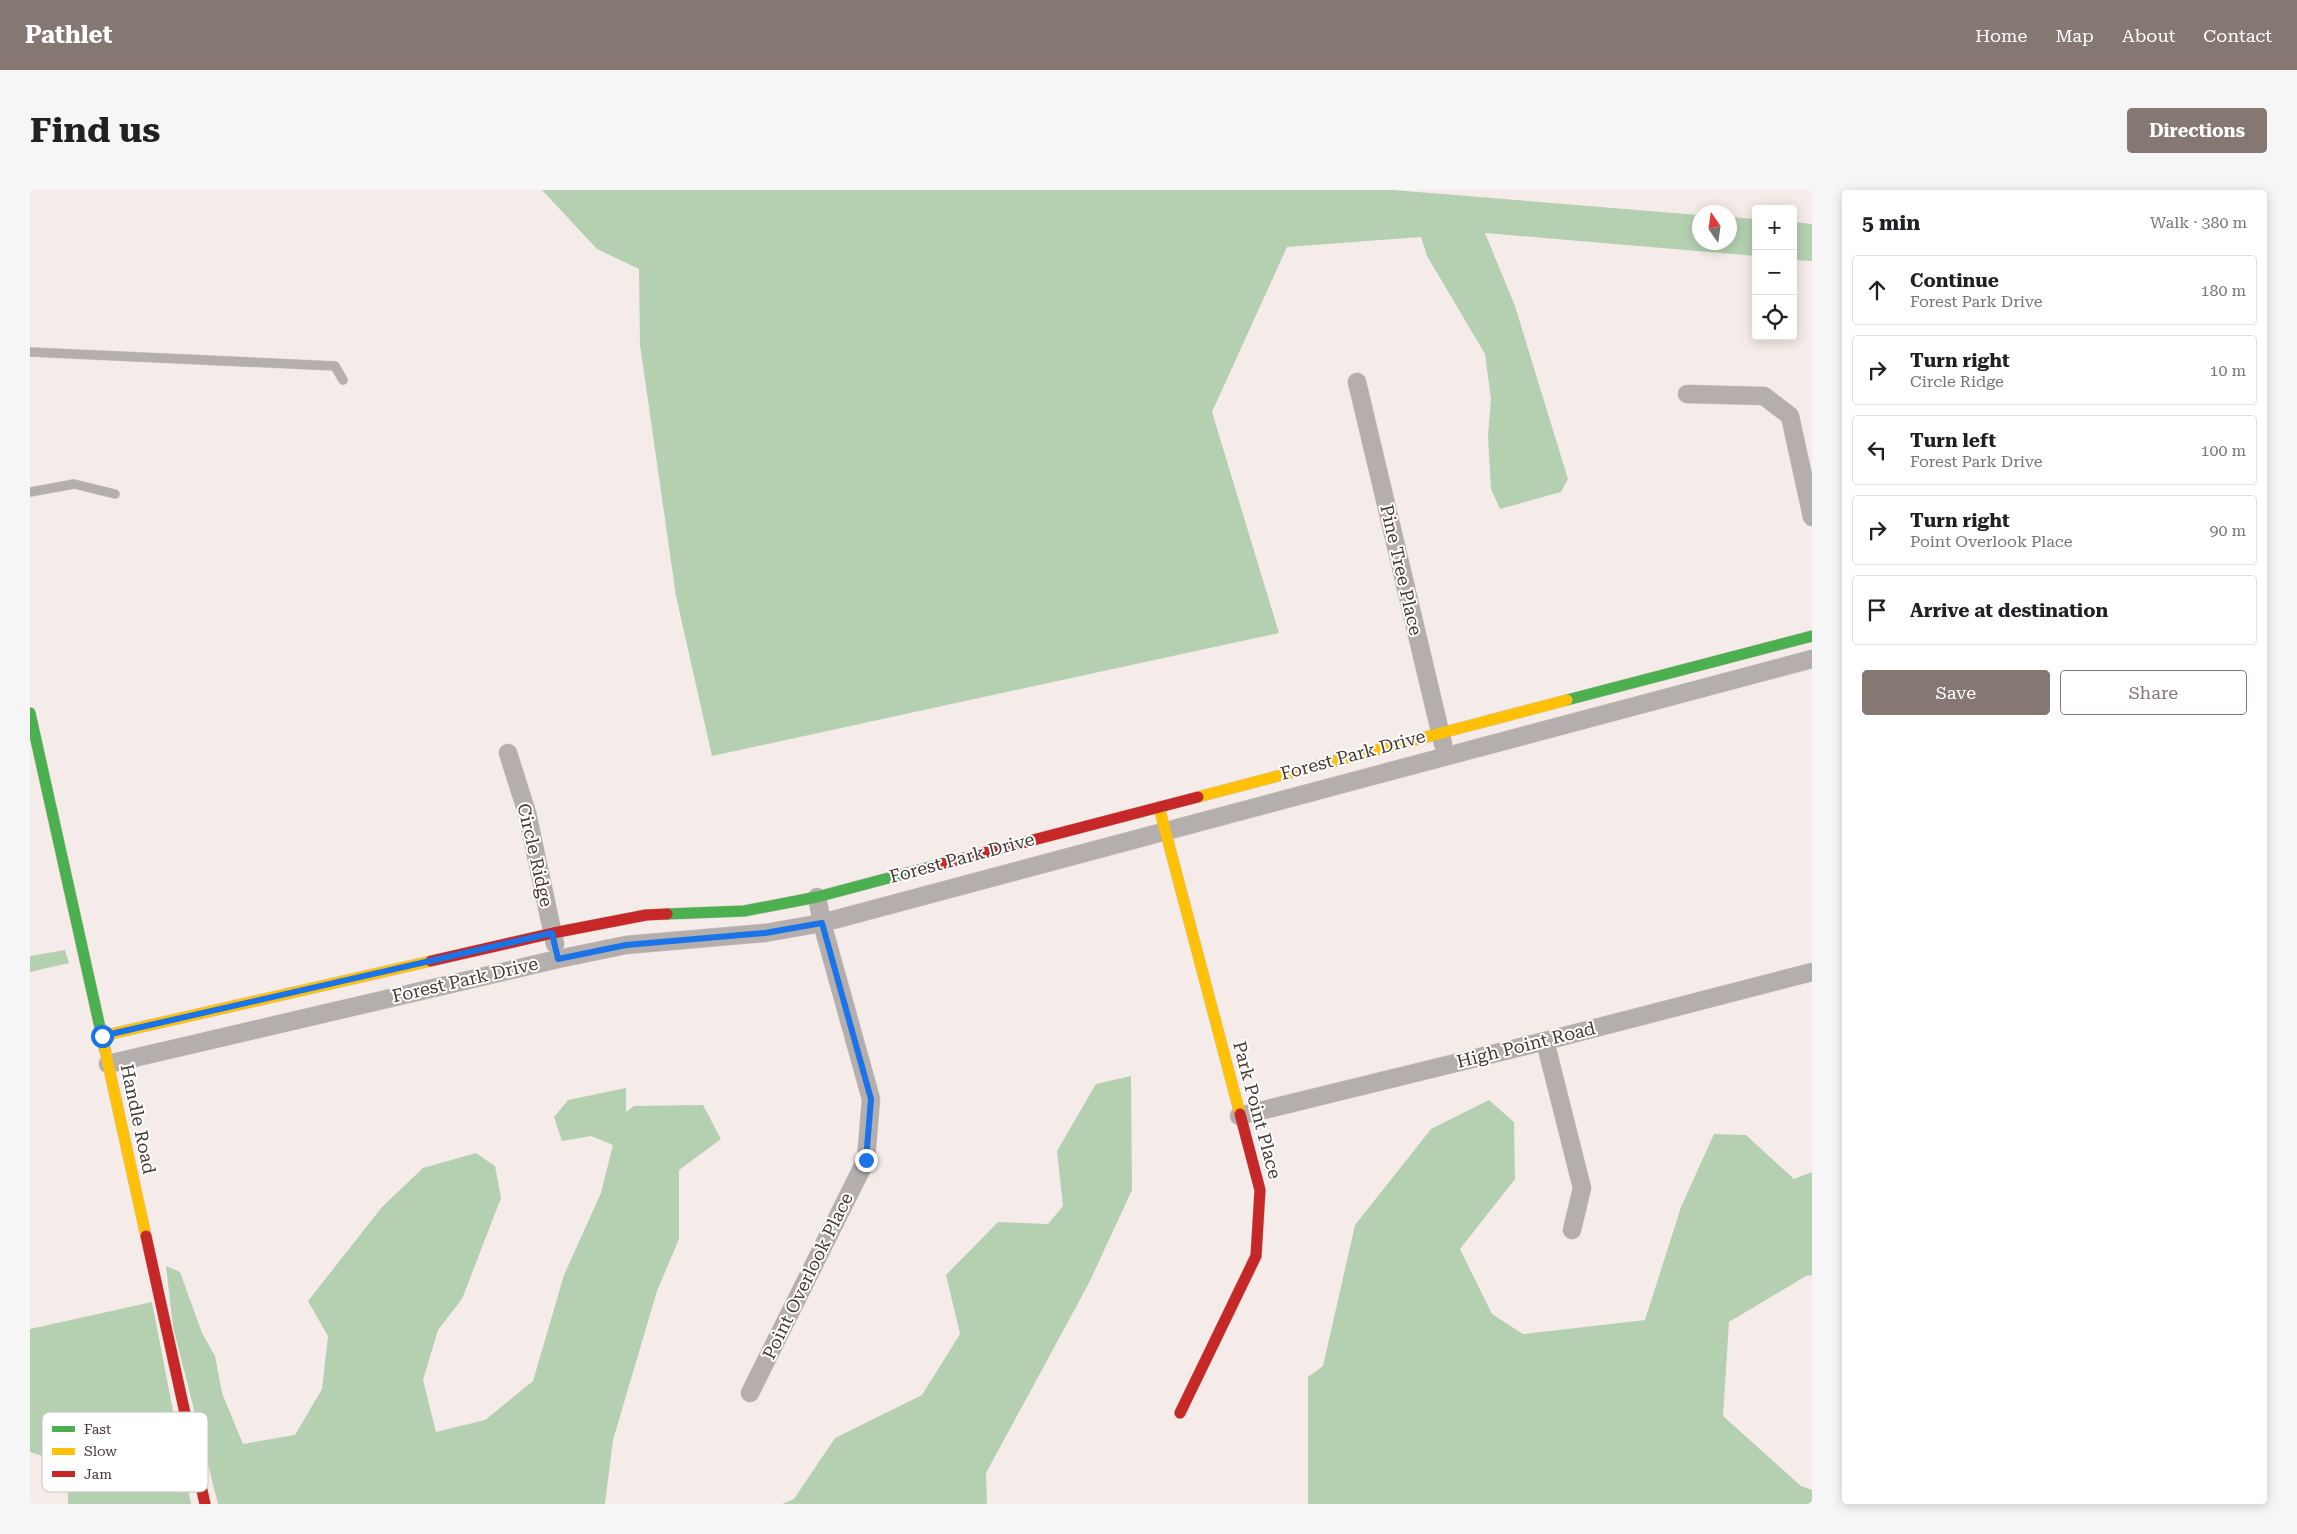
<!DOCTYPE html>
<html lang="en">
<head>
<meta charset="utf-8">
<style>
  :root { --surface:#fff; --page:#f6f6f6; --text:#202124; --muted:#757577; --line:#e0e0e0; --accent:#857772 }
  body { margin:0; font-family:"Roboto Serif",serif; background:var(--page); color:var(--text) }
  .controls { position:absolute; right:15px; top:15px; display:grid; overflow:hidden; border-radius:5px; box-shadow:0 2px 12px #0003 }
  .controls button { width:45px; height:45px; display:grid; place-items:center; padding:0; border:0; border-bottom:1px solid var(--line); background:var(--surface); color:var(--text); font:25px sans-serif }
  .compass { position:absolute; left:1662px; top:15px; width:45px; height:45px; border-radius:50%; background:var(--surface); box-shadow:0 2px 12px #0003; rotate:347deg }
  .stop { position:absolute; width:15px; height:15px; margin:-11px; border:4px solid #1a73e8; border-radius:50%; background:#fff }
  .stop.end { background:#1a73e8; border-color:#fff; box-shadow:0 1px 5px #0008 }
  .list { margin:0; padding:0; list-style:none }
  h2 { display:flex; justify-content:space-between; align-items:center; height:65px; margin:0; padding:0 20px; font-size:21px }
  h2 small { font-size:16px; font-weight:400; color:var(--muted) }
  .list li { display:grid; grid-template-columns:32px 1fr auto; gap:15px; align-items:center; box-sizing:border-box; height:70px; margin:0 10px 10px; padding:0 10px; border:1px solid var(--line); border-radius:5px }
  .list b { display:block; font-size:19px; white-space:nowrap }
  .list p { margin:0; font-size:16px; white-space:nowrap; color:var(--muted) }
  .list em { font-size:16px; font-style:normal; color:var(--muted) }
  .actions { display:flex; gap:10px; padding:15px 20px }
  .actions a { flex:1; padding:11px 0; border:1px solid var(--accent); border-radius:5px; text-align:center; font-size:18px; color:var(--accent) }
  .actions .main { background:var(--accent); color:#fff }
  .icon { flex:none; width:28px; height:28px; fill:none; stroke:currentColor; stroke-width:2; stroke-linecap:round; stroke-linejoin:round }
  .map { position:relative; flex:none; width:1782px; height:1314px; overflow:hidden; border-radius:5px }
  header { display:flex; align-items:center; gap:30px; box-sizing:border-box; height:70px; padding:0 25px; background:var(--accent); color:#fff }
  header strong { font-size:24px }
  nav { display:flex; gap:28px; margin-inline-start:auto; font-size:18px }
  .intro { display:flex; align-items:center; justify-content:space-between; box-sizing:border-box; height:120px; padding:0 30px }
  h1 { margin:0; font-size:35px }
  .button { padding:12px 22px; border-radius:5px; background:var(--accent); color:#fff; font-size:18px; font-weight:700 }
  main { display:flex; gap:30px; padding:0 30px }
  aside { flex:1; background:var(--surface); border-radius:5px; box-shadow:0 2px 12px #0003 }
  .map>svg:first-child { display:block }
</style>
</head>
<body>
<header>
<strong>Pathlet</strong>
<nav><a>Home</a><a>Map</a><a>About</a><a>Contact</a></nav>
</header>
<div class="intro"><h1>Find us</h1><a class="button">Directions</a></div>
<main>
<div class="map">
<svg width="1782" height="1314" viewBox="0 0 1782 1314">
  <rect width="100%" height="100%" fill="#f5ece9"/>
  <path fill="#b5d0b1" d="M512,0H1363L1669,25L1670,52H1700V27L1726,29V66L1455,43L1485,116L1538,289L1531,302L1470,319L1461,299L1458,246L1461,209L1455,164L1397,66L1391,47L1257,57L1182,222L1249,443L682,566L646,406L610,155L609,79L567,59Z
    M1763,32L1782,34V71L1763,70Z
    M35,760L39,773L0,782V766Z
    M1101,886L1102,1000L1059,1093L956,1283L957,1314H752L764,1309L805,1248L892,1205L930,1144L916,1085L968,1032L1018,1034L1033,1016L1027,961L1066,894Z
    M596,898V922L604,916L673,915L691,949L649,980V1049L627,1101L583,1250L575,1314H188L143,1137L136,1076L150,1082L172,1143L185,1166L192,1203L213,1254L265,1245L292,1199L298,1146L278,1111L352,1017L393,978L446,963L465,976L471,1008L432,1109L408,1140L393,1190L406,1242L455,1230L503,1191L534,1085L571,1003L583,955L561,946L532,951L524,927L538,910Z
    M1459,910L1484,932L1485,989L1430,1059L1462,1124L1493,1144L1615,1130L1651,1017L1684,944L1716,945L1764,989L1782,982V1085L1776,1086L1699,1132L1693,1226L1771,1296L1782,1300V1314H1278V1187L1293,1176L1325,1035L1401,939Z
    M122,1112L161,1314H38V1274L0,1262V1139Z"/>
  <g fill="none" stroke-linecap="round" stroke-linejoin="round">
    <defs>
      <path id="lane" d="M0,162L305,176L313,190
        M0,302L44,294L85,304"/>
      <path id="street" d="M1327,192L1413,554
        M1657,204L1734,206L1760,226L1782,327
        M478,563L497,623L525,754
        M1515,851L1552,998L1542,1040
        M78,874L528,769L596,755L735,743L792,733C1122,643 1452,558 1782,469
        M1209,926L1515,851L1782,782
        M720,1203L836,970L841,909L792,733L787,707"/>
      <path id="fast" d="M1537,510L1782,446
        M0,523L75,860
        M637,724L714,721L787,707L911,674"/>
      <path id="slow" d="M1168,607L1537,510
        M1129,617L1210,924
        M72,846L401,771
        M75,860L116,1046"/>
      <path id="jam" d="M911,674L1168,607
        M401,771L523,743L616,725L637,724
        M116,1046L175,1314
        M1150,1223L1226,1066L1230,1000L1210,924"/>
    </defs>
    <use href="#lane" stroke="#d2c9c5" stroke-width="10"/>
    <use href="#street" stroke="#d2c9c5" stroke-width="19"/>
    <use href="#fast" stroke="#d2c9c5" stroke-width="12"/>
    <use href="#slow" stroke="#d2c9c5" stroke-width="12"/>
    <use href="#jam" stroke="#d2c9c5" stroke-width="12"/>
    <use href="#lane" stroke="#b4afac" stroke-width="9"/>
    <use href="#street" stroke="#b4afac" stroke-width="18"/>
    <use href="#fast" stroke="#4caf50" stroke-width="11"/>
    <use href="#slow" stroke="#ffc107" stroke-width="11"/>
    <use href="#jam" stroke="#c62828" stroke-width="11"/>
  </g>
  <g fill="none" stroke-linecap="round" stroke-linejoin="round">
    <path stroke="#1a73e8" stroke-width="6" d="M72,846L522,743L528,769L596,755L735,743L792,733L841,909L836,970"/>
  </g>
  <g text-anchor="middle" stroke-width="4" stroke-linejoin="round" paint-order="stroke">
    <g font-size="18" fill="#483832" stroke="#fff">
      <text transform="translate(1371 380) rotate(77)" y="6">Pine Tree Place</text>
      <text transform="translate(1323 565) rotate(-15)" y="6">Forest Park Drive</text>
      <text transform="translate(505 665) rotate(77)" y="6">Circle Ridge</text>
      <text transform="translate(932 668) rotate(-15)" y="6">Forest Park Drive</text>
      <text transform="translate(435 790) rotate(-13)" y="6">Forest Park Drive</text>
      <text transform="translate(1496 855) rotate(-14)" y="6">High Point Road</text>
      <text transform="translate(1227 920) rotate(75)" y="6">Park Point Place</text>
      <text transform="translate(108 929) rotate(78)" y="6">Handle Road</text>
      <text transform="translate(778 1086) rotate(-64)" y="6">Point Overlook Place</text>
    </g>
  </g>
  <rect x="12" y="1222" width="166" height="80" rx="8" fill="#fff" stroke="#c8c3c2" stroke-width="1"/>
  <rect x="22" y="1236" width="23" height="6" fill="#4caf50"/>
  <rect x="22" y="1258" width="23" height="7" fill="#ffc107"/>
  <rect x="22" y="1281" width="23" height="6" fill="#c62828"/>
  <g font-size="14" fill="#483832">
    <text x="54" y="1244">Fast</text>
    <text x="54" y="1266">Slow</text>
    <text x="54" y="1289">Jam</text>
  </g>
</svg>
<div class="controls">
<button>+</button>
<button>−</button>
<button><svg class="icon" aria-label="locate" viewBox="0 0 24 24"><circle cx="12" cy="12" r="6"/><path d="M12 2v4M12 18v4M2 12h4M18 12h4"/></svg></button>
</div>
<svg class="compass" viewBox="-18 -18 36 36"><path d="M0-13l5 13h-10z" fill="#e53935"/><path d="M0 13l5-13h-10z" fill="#757577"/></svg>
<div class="stop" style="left:72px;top:846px"></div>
<div class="stop end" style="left:836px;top:970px"></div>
</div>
<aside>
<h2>5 min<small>Walk · 380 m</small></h2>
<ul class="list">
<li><svg class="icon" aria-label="ahead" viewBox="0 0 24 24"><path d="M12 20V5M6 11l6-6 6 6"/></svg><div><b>Continue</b><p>Forest Park Drive</p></div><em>180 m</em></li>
<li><svg class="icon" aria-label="right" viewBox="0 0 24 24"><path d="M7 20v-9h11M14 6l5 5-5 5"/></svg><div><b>Turn right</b><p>Circle Ridge</p></div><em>10 m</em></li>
<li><svg class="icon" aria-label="left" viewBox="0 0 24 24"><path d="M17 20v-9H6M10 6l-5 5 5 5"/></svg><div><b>Turn left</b><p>Forest Park Drive</p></div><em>100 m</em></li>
<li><svg class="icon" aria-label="right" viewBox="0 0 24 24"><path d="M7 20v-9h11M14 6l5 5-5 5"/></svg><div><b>Turn right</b><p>Point Overlook Place</p></div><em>90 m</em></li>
<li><svg class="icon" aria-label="arrive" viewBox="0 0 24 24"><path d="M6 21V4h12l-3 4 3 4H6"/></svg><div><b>Arrive at destination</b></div></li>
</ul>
<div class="actions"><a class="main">Save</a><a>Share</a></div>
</aside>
</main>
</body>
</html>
